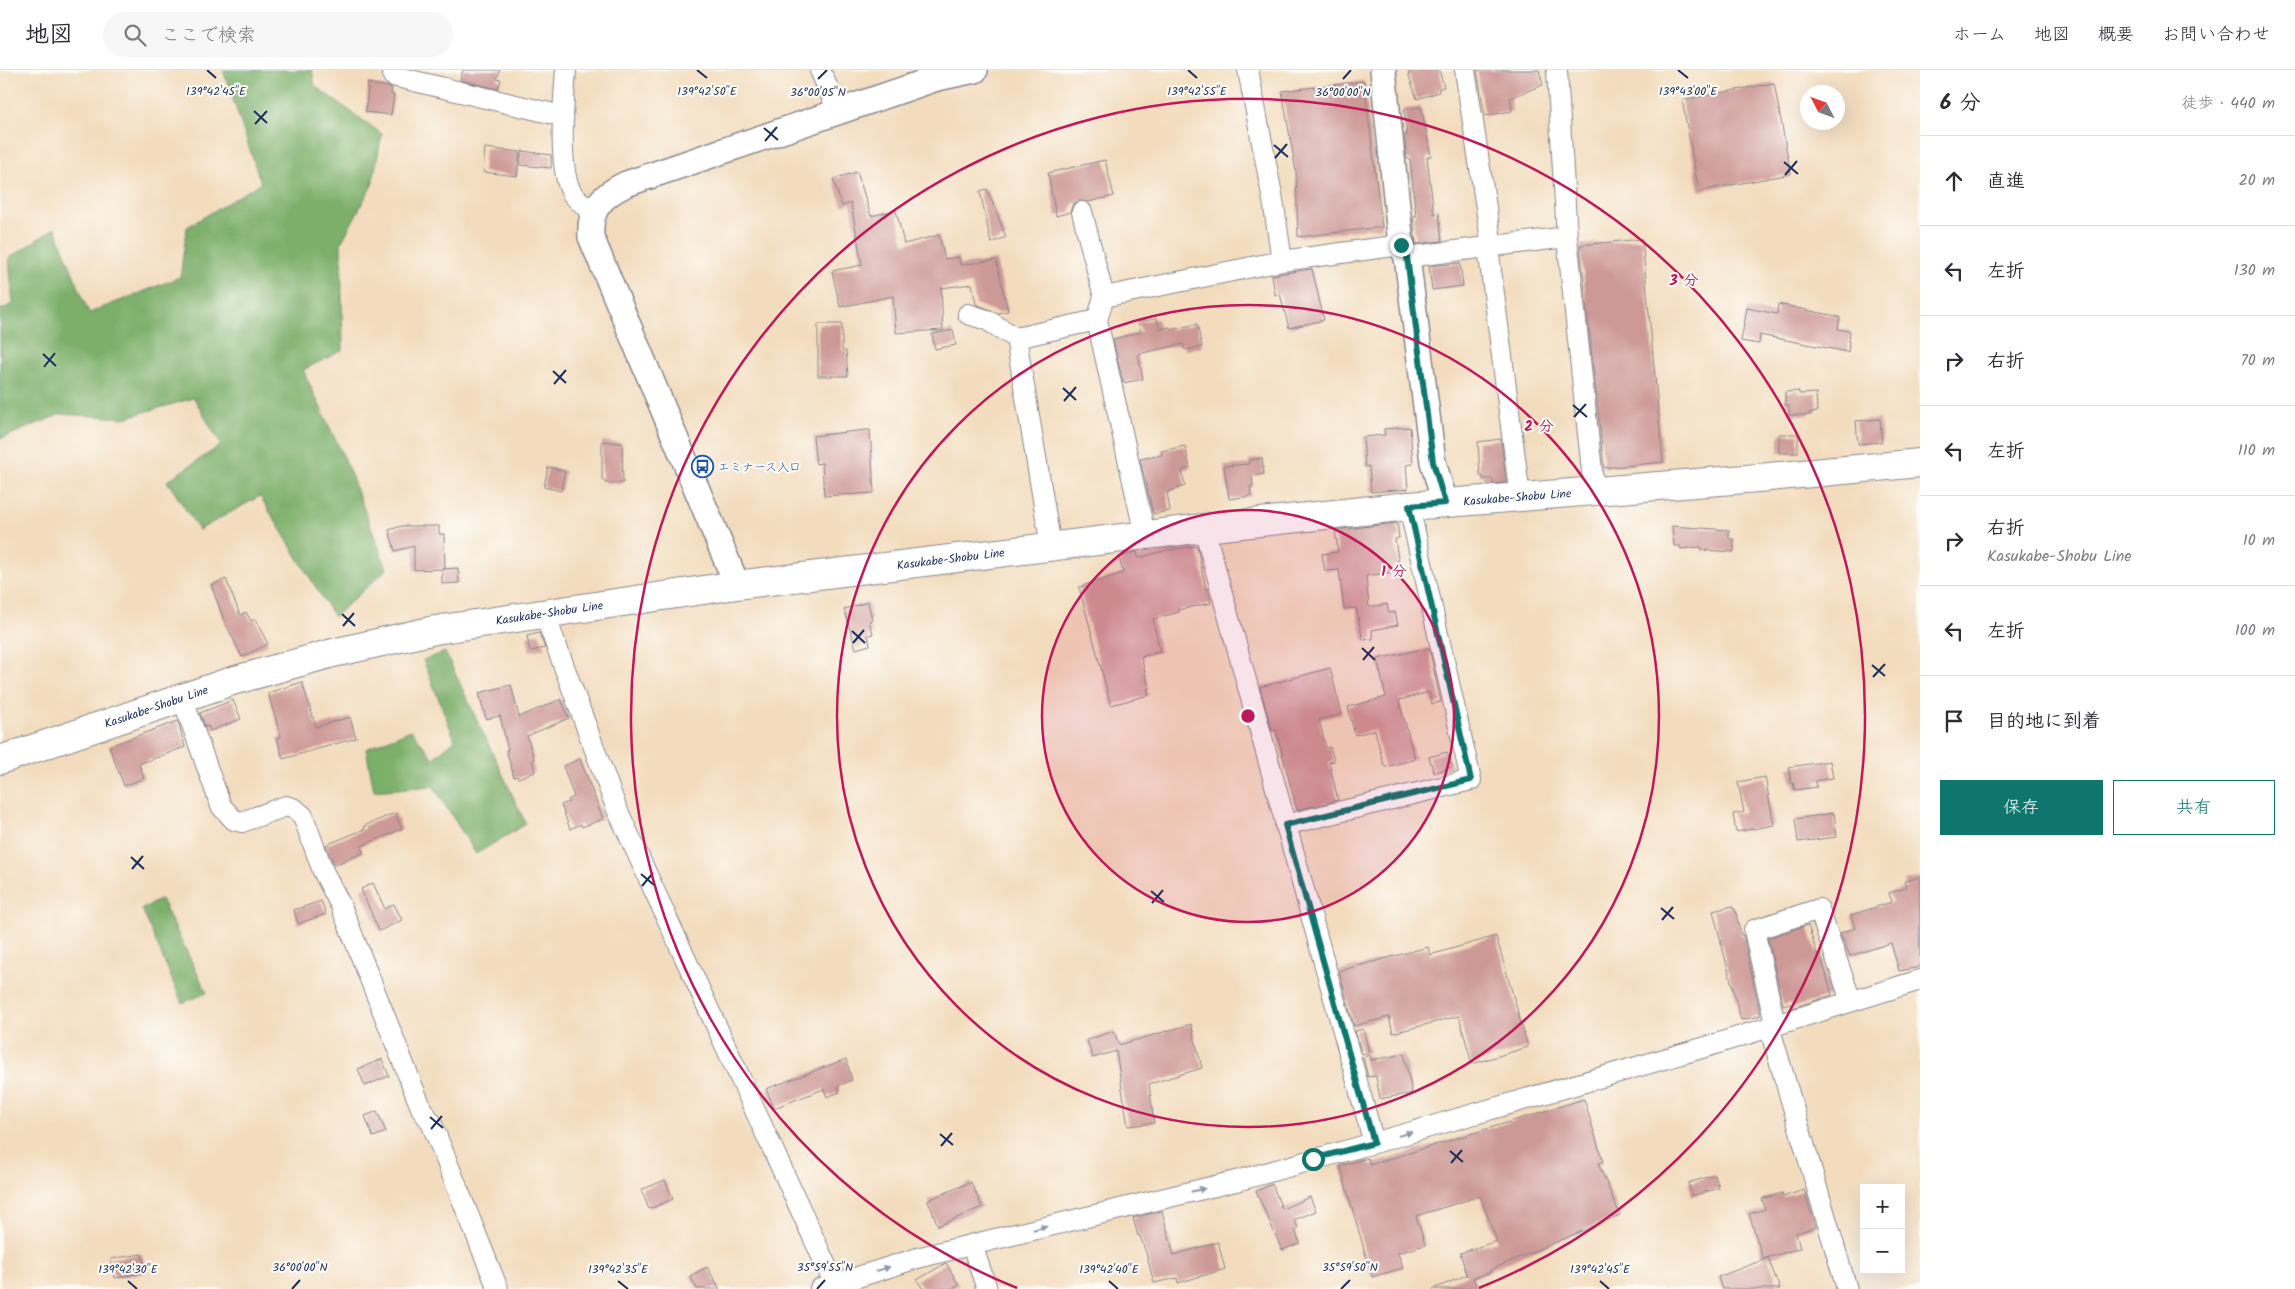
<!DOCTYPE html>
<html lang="ja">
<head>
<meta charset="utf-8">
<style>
  :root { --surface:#fff; --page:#f7f7f7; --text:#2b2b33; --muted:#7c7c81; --line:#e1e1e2; --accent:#0f766e }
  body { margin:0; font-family:Kalam,"Klee One",sans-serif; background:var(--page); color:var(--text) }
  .controls { position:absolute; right:15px; bottom:15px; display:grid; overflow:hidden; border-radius:0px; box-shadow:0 5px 20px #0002 }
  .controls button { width:45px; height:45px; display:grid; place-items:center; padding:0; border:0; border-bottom:1px solid var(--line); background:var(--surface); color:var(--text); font:25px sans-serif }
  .compass { position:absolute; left:1800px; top:15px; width:45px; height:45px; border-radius:50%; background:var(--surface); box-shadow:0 5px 20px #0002; rotate:311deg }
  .stop { position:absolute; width:15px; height:15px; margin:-11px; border:4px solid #0f766e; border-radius:50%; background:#fff }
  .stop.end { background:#0f766e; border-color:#fff; box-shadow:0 1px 5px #0008 }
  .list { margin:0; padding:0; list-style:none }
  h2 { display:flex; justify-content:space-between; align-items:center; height:65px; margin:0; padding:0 20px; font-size:21px }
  h2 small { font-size:16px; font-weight:400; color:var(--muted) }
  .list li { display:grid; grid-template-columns:32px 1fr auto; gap:15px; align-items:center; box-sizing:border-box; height:90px; padding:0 20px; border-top:1px solid var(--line) }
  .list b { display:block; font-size:19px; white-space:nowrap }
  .list p { margin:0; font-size:16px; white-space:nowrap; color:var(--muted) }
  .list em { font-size:16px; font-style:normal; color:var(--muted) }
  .actions { display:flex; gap:10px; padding:15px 20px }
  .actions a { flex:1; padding:11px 0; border:1px solid var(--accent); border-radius:0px; text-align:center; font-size:18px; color:var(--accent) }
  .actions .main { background:var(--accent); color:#fff }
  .icon { flex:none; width:28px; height:28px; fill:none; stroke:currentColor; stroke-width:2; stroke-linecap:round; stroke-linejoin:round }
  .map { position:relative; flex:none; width:1920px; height:1219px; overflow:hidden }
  header { display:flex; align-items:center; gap:30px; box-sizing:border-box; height:70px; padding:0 25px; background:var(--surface); border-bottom:1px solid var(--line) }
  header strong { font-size:24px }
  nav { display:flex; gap:28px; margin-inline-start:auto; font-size:18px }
  .search { width:350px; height:45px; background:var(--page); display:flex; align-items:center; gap:12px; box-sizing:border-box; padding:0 18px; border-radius:28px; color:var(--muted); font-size:19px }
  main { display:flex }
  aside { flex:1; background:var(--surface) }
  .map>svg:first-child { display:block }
</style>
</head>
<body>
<header>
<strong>地図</strong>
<div class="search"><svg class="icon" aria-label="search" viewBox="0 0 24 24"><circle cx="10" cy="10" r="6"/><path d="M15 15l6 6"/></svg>ここで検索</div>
<nav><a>ホーム</a><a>地図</a><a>概要</a><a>お問い合わせ</a></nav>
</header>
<main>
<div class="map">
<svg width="1920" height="1219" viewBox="0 0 1920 1219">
  <rect width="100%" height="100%" fill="#fdfcf7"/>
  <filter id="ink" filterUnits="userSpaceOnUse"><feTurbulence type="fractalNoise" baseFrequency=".02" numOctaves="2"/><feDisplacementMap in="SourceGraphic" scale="10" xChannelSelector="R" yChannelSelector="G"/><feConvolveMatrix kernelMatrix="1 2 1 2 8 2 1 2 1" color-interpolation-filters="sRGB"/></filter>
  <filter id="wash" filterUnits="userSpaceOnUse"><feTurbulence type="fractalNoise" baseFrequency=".0096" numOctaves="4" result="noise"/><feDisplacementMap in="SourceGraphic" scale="20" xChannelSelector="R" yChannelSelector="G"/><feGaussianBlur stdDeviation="1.12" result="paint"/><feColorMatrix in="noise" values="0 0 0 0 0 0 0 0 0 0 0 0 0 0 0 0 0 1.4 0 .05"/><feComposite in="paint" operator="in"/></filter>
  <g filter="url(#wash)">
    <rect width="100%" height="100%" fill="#f3dcbd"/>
    <path fill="#7caf69" stroke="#4c6f64" d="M223,0H312L315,16L382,64L372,115L341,173L343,280L303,300L346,392L387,499L334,547L260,426L199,460L167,411L221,375L194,328L124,348L61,344L0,369V240L13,234L9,188L55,158L89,243L180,207L187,157L261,113Z
      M445,582L526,754L476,784L433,716L374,721L366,679L411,660L433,688L455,670L423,590Z
      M161,829L207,923L182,933L142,839Z"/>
    <g id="blocks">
      <path fill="#cd9996" d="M463,0H500L497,9L501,10L498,19L460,10Z
        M1417,0H1439L1444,17L1438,19L1439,22L1417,29L1408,3Z
        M1477,0H1539L1543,15L1510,28L1512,41L1485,46Z
        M1364,11L1382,157L1298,167L1296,102L1282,21Z
        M368,13L392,18L391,24L394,25L391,45L366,42Z
        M1774,13L1791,104L1699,121L1682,30Z
        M1421,37L1431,86L1427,87L1434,144L1439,143L1442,171L1416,174L1413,146H1416L1410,89H1407L1404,66L1407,65L1404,39Z
        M485,78L520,82L517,106L483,102Z
        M522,81L551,85V98L520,95Z
        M1105,90L1114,126L1088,132L1079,131L1073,134L1070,142L1056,146L1048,103Z
        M857,102L871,146L896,140L904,174L939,165L945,189L959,187L960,195L996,190L1008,241L998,243L976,234L972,214L941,218L943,260L896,263L893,226L840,237L832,201L862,195L851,133L842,136L833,109Z
        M987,119L1006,167L991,173L980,121Z
        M1642,169L1663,392L1604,398L1580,175Z
        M1460,193L1463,216L1432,220L1429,196Z
        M1312,199L1324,250L1289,258L1280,224L1275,225L1272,205Z
        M1778,234L1840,247L1838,259L1850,261L1848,282L1760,265L1759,274L1741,271L1747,238L1777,244Z
        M1154,249H1157L1160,259L1170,257V260L1197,254L1202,277L1185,280L1183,274L1138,284L1143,309L1123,313L1113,269L1141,262L1138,252Z
        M818,254H842V281H846L848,306H818Z
        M953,260L956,275L935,279L932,264Z
        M1799,321V324L1816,323L1817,342L1809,343L1810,345H1789V335H1785V322Z
        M1880,349L1882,372L1858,374L1856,351Z
        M1410,357L1413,394L1406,395L1408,419L1371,422L1369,396L1365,397L1363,367L1385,365L1384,359Z
        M865,360H870L874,423L824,426L822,393L816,394L813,366Z
        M1779,364H1798V383H1779Z
        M1501,369L1506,413L1493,414V409H1483V406H1480L1478,372Z
        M602,371L622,373L623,413H605V410H602Z
        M1185,376L1190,398L1182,400L1185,416L1167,422L1170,441L1153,444L1140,389L1162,385L1161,381Z
        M1262,388L1264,404L1252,406L1253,417H1250L1251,426L1229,429L1224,396L1249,394V390Z
        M548,397L565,401L561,421L544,417Z
        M1397,453L1399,468L1395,469L1400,501L1366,506L1369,537L1387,534L1389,543L1395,542L1398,555L1372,560L1373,569L1363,570L1356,538L1344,539L1339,500L1325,501L1322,484L1338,482L1335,460Z
        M402,456H439V464H444L445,499L414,500V476L395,481L389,460Z
        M1672,456L1729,460V469H1734V482L1701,480V477L1681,479L1680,476H1674Z
        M1197,476L1206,519L1208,518L1211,533L1178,540L1179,542L1153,549L1160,582L1141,587L1149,618L1147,619L1149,625L1111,635L1079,517L1123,503L1119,487L1137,482L1138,488L1167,480Z
        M458,498L459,513L442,514V499Z
        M226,509L240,545L246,542L251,551L255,549L268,574L242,587L224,550L211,515Z
        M868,532L872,550L869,551L873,564L868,565L870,575L856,579L844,539Z
        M539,563L545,578L530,581L527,566Z
        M1429,578L1441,632L1432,634L1429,622L1399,630L1415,689L1387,697L1384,696L1375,660L1355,665L1348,637L1386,627L1377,589Z
        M1330,598L1342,644L1319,650L1326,678L1330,677L1334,691L1329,692L1338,730L1297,740L1276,660L1272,661L1260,617Z
        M302,612L316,657L350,647L356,668L283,689L277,668L281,667L268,623Z
        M511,615L519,647L561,629L569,648L527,666L534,689L532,690L535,702L518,708L517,706L514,707L506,680H508L500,646L486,649L479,623Z
        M233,630L241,649L210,661L208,656L205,657L200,643Z
        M178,651L185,677L139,694L144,708L124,716L109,676Z
        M1447,682L1452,697L1434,703L1429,687Z
        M580,689L603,749L582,757L581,754L570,759L561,735L569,732L568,730L574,727L563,696Z
        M1830,691L1833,708L1816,711L1817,717L1795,720L1793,713H1791L1789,697Z
        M1765,707L1774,755L1736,762L1733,744L1744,742L1738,712Z
        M395,743L402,759L361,776L363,783L334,795L326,775L365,759L364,756Z
        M1834,743L1837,767L1798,772L1795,749Z
        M1920,807V897L1899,901L1891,873L1850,886L1840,863L1855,858L1851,845L1892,832L1889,823L1906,818L1904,811Z
        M373,813L385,839L394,834L402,850L379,861L361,819Z
        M321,831L326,844L298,854L294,840Z
        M1732,836L1733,839H1735L1741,865H1743L1760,942V946L1741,950L1713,841Z
        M1808,855L1817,884L1820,883L1832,925L1792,938L1790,933L1783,935L1768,868Z
        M1496,866L1528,977L1472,994L1459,946L1393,963L1389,947L1354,956L1339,901L1428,877L1430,885Z
        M1191,954L1202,998L1149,1014L1154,1053L1128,1056L1116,981L1093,988L1087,970L1114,961L1119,975Z
        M1363,959L1369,982L1362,984L1355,961Z
        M1404,984L1412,1023L1380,1029L1376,1006L1368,1007L1363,987L1370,985L1371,990Z
        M382,989L389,1006L365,1016L358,999Z
        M846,989L852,1010L838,1016L840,1022L827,1027L824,1019L774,1038L766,1019Z
        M1584,1029L1603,1092L1598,1093L1620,1145L1490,1200L1491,1202L1473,1208L1478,1219H1433L1467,1205L1460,1183L1497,1171L1480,1126L1416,1146L1425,1175L1398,1183L1403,1198L1372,1207L1340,1096L1368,1088L1370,1095Z
        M377,1041L386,1062L373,1067L365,1046Z
        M1715,1105L1719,1118L1692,1126L1688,1113Z
        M665,1110L673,1129L649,1139L641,1120Z
        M971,1112L982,1137L938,1156L928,1130Z
        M1272,1114L1282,1139L1310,1127L1316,1141L1294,1150L1298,1158L1295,1160L1300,1173L1282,1180L1256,1121Z
        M1804,1120L1816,1157L1796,1163L1800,1178L1763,1189L1749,1144L1765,1139L1762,1129L1782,1123L1783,1127Z
        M1162,1141L1174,1185L1218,1172L1225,1199L1178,1213L1177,1208L1154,1213L1146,1183L1140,1166H1138L1133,1148Z
        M142,1184L146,1202L115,1208L111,1189Z
        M1768,1188L1780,1219H1722L1718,1207Z
        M946,1193L959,1215L952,1219H923L917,1210Z
        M707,1197L720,1219H697L690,1206Z"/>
    </g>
  </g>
  <g filter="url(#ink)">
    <use href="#blocks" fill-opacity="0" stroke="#87868e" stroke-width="1"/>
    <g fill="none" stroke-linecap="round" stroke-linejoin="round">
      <defs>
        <path id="minor" d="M394,0L393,6L562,46
          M566,0C564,27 556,107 575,127C580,133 588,137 594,140
          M820,0L838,41
          M1248,0L1273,130L1282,191L1401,175
          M1465,0L1492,177
          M1557,0L1567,167L1594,420
          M1082,142L1104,227L1097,250L1145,465
          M1488,177L1520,427
          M1407,187L1567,167
          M1104,227L1282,191
          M968,244L987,250L1016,268L1051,477
          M1016,268L1097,250
          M1204,458L1374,1073
          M545,545L616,737L835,1215
          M182,627L221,736L234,750L242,752L286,736L295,739L303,746L323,801L341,836L422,1040L431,1052L498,1219
          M1285,755L1471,710L1409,436
          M1775,954L1754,860L1819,839L1851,931
          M1769,956L1847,1219
          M972,1175L987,1219
          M820,1219L921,1187L1240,1110L1374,1073L1709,976L1920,910"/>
        <path id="tertiary" d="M1383,0L1401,175L1407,187L1433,392L1445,433
          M737,515L591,167C589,139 601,126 626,114L937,8L975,0"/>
        <g id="primary">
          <path id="s1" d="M0,690L232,611L333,583L435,560L737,515L1204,458L1409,436L1758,408L1920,393"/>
        </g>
      </defs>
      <use href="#minor" stroke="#87868e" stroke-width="22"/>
      <use href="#tertiary" stroke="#87868e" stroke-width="28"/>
      <use href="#primary" stroke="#87868e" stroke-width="30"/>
      <use href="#minor" stroke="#fff" stroke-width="20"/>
      <use href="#tertiary" stroke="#fff" stroke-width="25"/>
      <use href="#primary" stroke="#fff" stroke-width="28"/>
    </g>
    <defs><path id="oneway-solid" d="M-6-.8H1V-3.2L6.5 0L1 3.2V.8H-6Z" transform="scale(1.25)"/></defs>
    <g fill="#8d97ae">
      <use href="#oneway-solid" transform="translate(1405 1064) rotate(-16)"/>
      <use href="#oneway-solid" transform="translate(1198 1120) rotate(-13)"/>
      <use href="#oneway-solid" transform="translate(1040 1158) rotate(-14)"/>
      <use href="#oneway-solid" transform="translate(883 1199) rotate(-18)"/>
    </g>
  </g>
  <g fill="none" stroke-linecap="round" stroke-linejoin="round" filter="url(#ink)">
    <path stroke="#0f766e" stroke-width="6" d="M1313,1089L1374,1073L1285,755L1471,710L1409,436L1445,433L1433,392L1407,187L1401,175"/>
  </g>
  <path fill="none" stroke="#1b2f5e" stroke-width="2" d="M207,0L216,8M697,0L707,8M1188,0L1197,8M1678,0L1688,8M818,9L827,0M1343,9L1351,0M254,41L267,53M255,54L267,41M764,58L778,70M765,71L777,57M1274,75L1288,87M1275,88L1287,74M1784,92L1798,104M1785,105L1797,91M43,284L56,296M44,297L55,283M553,301L566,313M554,314L566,300M1063,318L1076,330M1064,331L1076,317M1573,335L1587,347M1574,347L1586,334M342,544L355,556M343,556L354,543M852,561L865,573M853,573L864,560M1362,578L1375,590M1363,590L1374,577M1872,595L1885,606M1873,607L1885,594M131,787L144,799M132,799L143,786M641,804L654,815M642,816L653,803M1151,821L1164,832M1152,833L1163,820M1661,838L1674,849M1662,850L1673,837M430,1047L443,1058M431,1059L442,1046M940,1064L953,1075M941,1076L952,1063M1450,1081L1463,1092M1451,1093L1462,1080M128,1211L137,1219M618,1211L628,1219M1109,1211L1118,1219M1600,1211L1609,1219M292,1219L300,1210M817,1219L825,1210M1341,1219L1350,1210"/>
  <circle cx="1248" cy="646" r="206" fill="#c2185b" fill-opacity=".12"/>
  <g fill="none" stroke="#c2185b" stroke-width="2.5">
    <circle cx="1248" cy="646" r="206"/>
    <circle cx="1248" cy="646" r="411"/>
    <path d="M1017 1218A617 617 0 1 1 1479 1218"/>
  </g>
  <defs>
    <symbol id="bus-ring" viewBox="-11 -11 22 22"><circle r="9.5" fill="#fdfcf7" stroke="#1a4fb4" stroke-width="1.5"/><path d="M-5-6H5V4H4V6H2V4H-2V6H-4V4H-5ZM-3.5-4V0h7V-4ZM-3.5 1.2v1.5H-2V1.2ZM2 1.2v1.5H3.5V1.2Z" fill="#1a4fb4"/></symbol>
  </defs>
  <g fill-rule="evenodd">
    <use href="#bus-ring" x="690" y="384" width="25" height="25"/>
  </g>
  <g text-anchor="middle" stroke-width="4" stroke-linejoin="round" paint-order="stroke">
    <g font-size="12" fill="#164399" stroke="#fdfcf7" text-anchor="start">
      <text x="718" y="401">エミナース入口</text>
    </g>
    <g font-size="12" fill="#1b2f5e" stroke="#fdfcf7">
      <text dy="4" stroke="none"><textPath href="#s1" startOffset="1545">Kasukabe-Shobu Line</textPath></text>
      <text dy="4" stroke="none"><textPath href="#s1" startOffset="975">Kasukabe-Shobu Line</textPath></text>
      <text dy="4" stroke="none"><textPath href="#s1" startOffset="570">Kasukabe-Shobu Line</textPath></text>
      <text dy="4" stroke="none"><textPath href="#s1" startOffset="165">Kasukabe-Shobu Line</textPath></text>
    </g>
  </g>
  <g font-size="12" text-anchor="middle" fill="#1b2f5e" stroke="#fdfcf7" stroke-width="4" stroke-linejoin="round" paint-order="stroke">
    <text x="216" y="25">139°42'45"E</text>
    <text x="707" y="25">139°42'50"E</text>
    <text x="1197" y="25">139°42'55"E</text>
    <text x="1688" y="25">139°43'00"E</text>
    <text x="818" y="26">36°00'05"N</text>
    <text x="1343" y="26">36°00'00"N</text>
    <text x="300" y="1201">36°00'00"N</text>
    <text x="825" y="1201">35°59'55"N</text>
    <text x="1350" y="1201">35°59'50"N</text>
    <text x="128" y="1203">139°42'30"E</text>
    <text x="618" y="1203">139°42'35"E</text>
    <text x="1109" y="1203">139°42'40"E</text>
    <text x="1600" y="1203">139°42'45"E</text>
  </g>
  <circle cx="1248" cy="646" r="8" fill="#c2185b" stroke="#fdfcf7" stroke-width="2.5"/>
  <g font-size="15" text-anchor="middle" font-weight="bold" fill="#c2185b" stroke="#fdfcf7" stroke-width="4" stroke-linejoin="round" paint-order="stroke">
    <text x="1684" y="215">3 分</text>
    <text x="1539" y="361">2 分</text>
    <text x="1394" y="506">1 分</text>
  </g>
</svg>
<div class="controls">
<button>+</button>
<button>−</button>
</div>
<svg class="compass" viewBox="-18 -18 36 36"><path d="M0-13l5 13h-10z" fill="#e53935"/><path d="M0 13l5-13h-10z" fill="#7c7c81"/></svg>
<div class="stop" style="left:1313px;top:1089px"></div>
<div class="stop end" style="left:1401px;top:175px"></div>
</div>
<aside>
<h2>6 分<small>徒歩 · 440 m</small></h2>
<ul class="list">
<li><svg class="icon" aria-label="ahead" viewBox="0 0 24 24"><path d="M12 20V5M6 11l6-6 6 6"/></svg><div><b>直進</b></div><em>20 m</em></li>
<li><svg class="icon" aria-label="left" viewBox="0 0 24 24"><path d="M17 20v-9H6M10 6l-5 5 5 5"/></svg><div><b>左折</b></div><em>130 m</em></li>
<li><svg class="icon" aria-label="right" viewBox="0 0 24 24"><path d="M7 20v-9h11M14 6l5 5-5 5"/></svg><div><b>右折</b></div><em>70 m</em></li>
<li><svg class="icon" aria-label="left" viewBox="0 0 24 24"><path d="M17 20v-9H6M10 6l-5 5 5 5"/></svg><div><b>左折</b></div><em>110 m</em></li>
<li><svg class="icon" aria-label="right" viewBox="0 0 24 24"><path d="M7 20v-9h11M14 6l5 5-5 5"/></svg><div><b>右折</b><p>Kasukabe-Shobu Line</p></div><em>10 m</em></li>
<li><svg class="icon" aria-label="left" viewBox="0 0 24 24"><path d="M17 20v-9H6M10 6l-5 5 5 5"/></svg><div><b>左折</b></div><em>100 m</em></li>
<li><svg class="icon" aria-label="arrive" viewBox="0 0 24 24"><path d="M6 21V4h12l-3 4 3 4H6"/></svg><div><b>目的地に到着</b></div></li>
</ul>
<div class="actions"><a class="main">保存</a><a>共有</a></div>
</aside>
</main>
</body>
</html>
